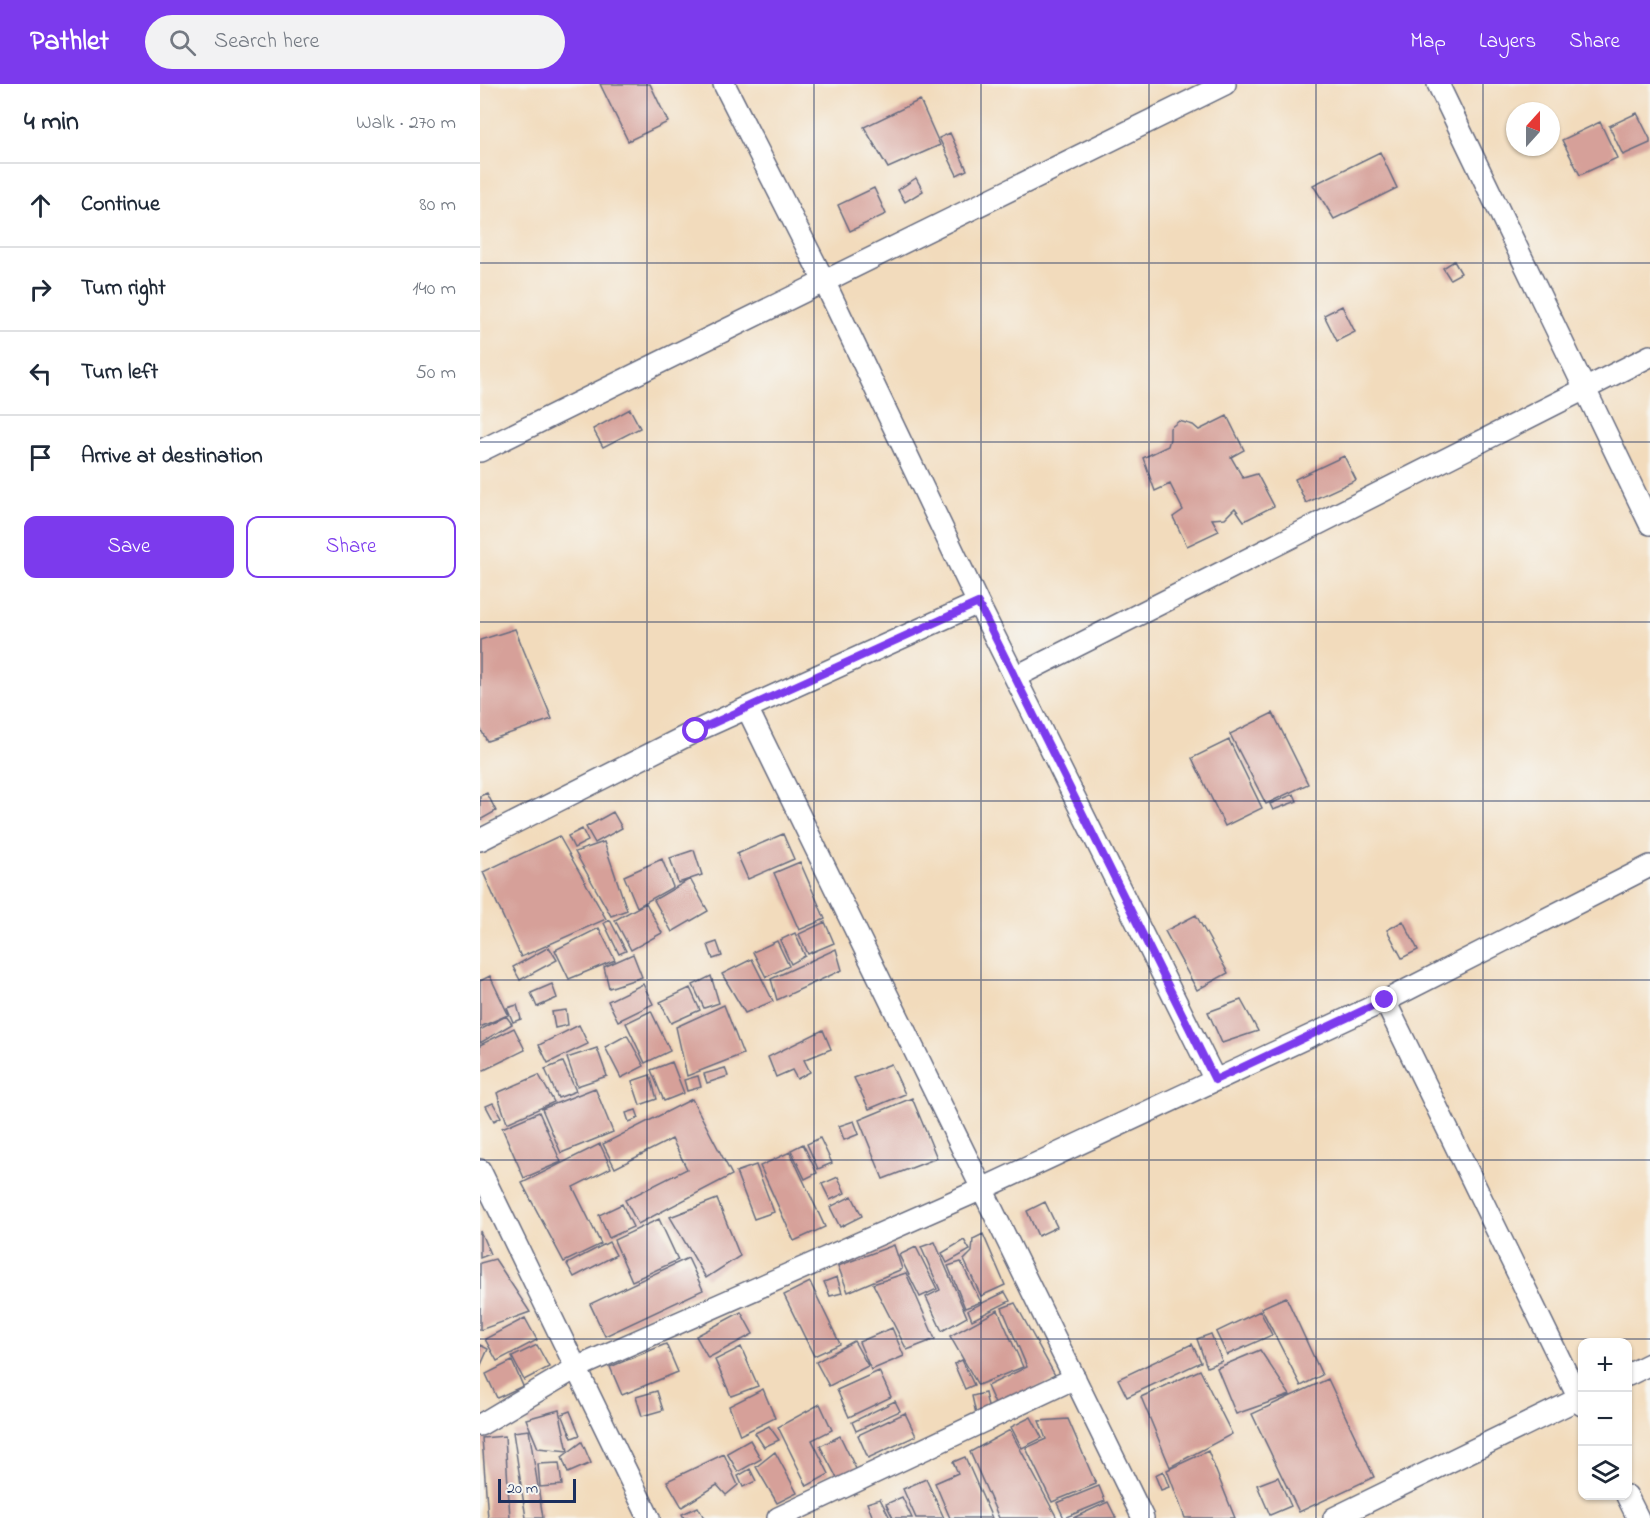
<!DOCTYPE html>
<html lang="en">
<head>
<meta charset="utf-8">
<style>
  :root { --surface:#fff; --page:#f2f2f3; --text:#1f2937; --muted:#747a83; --line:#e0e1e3; --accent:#7c3aed }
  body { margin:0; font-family:"Indie Flower",sans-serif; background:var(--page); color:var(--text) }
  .controls { position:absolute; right:18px; bottom:18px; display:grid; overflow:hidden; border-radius:12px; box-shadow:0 2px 4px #0004 }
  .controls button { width:54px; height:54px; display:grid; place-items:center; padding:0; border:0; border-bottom:2px solid var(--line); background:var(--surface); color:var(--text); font:30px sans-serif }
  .compass { position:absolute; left:1026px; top:18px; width:54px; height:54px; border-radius:50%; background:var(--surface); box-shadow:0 2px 4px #0004; rotate:21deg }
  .scale { position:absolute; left:18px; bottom:15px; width:78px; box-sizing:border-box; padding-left:6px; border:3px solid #1b2f5e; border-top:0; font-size:16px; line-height:21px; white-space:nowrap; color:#1b2f5e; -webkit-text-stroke:4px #f6f6f2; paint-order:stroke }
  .stop { position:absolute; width:18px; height:18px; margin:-14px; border:4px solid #7c3aed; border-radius:50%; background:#fff }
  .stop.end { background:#7c3aed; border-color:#fff; box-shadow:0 2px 6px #0008 }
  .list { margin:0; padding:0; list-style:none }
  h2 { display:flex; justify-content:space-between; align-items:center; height:78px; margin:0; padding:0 24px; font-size:26px }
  h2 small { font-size:20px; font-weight:400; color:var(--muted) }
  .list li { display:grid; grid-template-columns:39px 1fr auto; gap:18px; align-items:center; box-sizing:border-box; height:84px; padding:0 24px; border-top:2px solid var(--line) }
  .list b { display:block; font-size:22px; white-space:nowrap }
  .list em { font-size:20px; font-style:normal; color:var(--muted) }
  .actions { display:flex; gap:12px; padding:18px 24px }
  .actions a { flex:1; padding:14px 0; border:2px solid var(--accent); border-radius:12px; text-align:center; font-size:21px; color:var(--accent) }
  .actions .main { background:var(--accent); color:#fff }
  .icon { flex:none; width:33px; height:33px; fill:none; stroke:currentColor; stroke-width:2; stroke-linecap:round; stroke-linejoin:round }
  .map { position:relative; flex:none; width:1170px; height:1434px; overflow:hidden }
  header { display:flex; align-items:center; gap:36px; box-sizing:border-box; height:84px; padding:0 30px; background:var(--accent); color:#fff }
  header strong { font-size:28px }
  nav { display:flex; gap:33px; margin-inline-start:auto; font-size:21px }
  .search { width:420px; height:54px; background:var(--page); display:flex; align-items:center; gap:15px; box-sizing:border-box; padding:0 21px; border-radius:33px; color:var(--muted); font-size:22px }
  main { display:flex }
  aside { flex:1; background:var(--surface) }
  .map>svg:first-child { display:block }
</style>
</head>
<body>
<header>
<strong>Pathlet</strong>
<div class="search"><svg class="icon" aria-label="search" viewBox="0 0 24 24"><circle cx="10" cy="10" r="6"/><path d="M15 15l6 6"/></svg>Search here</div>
<nav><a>Map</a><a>Layers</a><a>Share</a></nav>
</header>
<main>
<aside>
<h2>4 min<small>Walk · 270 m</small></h2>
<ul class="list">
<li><svg class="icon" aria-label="ahead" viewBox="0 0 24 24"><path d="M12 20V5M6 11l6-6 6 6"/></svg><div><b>Continue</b></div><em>80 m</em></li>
<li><svg class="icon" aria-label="right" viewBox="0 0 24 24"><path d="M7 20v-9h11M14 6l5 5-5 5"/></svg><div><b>Turn right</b></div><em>140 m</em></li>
<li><svg class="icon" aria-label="left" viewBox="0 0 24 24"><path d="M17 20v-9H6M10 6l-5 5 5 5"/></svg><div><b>Turn left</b></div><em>50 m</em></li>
<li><svg class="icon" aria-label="arrive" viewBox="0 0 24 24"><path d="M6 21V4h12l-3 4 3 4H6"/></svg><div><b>Arrive at destination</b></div></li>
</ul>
<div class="actions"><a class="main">Save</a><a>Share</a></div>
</aside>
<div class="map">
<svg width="1170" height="1434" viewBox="0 0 1170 1434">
  <rect width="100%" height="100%" fill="#f6f6f2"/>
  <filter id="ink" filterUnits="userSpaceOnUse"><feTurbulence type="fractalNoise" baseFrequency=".0167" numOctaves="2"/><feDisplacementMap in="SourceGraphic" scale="12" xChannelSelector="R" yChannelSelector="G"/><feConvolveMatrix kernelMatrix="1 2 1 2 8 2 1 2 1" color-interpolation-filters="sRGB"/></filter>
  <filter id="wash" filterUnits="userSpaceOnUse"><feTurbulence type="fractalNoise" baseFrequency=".008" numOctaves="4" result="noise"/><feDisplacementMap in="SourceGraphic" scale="24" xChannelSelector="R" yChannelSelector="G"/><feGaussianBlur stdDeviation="1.35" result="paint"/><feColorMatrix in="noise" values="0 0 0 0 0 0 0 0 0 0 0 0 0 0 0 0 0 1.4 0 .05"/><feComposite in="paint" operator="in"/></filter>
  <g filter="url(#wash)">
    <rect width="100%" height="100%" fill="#f2dbbc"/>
    <g id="blocks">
      <path fill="#d6a099" d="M120,0H170L188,38L148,57Z
        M440,16L460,61L408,84L384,43Z
        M1157,29L1170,55V59L1143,71L1129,42Z
        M1120,38L1137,74L1100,91L1082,56Z
        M470,49L487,86L477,91L459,54Z
        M900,68L917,104L854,135L833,101Z
        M436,94L443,107L425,118L418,106Z
        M394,104L406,130L370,147L358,121Z
        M974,177L981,189L970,195L963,184Z
        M862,222L875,248L857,257L844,231Z
        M150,325L160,344L123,363L113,345Z
        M747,332L764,366L751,373L763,394L777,390L794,422L764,437L755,424L745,434L732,435L739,447L707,462L693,433L703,426L690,400L675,407L663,374L688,362L690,355V344L699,337L713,341L719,346Z
        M864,372L876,396L826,419L815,395Z
        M35,545L72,635L7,657L0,644V556Z
        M793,629L828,700L786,720L750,650Z
        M749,656L782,724L745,742L712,674Z
        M7,709L16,727L0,736V712Z
        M814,710L817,717L793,726L790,720Z
        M133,728L142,744L115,759L106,743Z
        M102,745L108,757L94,764L88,752Z
        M303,750L314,775L268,795L257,770Z
        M79,752L126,835L41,873L3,788Z
        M124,758L147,826L131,832L95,768Z
        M214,766L222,791L198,799L190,774Z
        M182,775L193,803L157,823L144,792Z
        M320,778L345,835L319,846L294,789Z
        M210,795L228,827L192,848L174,816Z
        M166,819L182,849L151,866L135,836Z
        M716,831L748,889L717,906L685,847Z
        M130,836L146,867L139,870L124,839Z
        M923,837L938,866L922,874L907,846Z
        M345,838L354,859L328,870L319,850Z
        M119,844L135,876L89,895L75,866Z
        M315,849L325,872L311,880L300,856Z
        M297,857L309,882L286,893L273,868Z
        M237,858L242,872L233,875L228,861Z
        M69,863L77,876L40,896L33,883Z
        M356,865L362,886L297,916L291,895Z
        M153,870L162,893L129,904L124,883Z
        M272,875L293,917L265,929L242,890Z
        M10,892L28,930H30L0,943V897Z
        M231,892L239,919L224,924L213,901Z
        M72,900L77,914L57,923L51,909Z
        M163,900L173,920L138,937L128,917Z
        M210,904L220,926L191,939L180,918Z
        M761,916L778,947L742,959L728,928Z
        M37,921L41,935L33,938L27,924Z
        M244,921L263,970L207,992L196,943Z
        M86,926L88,941L75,944L72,928Z
        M171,927L190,967L165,979L146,939Z
        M26,932L32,940L0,959V946Z
        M99,941L108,960L68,979L59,961Z
        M34,944L45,966L0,988V961Z
        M343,946L351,965L324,976L330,988L317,995L312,986L296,993L288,973Z
        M147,951L164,982L141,994L125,963Z
        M117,964L127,992L97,1002L87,974Z
        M83,978L96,1007L78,1014L65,985Z
        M192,978L204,1009L184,1017L171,986Z
        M411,980L425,1010L389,1025L374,994Z
        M245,984L248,992L227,999L224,990Z
        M59,991L74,1018L27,1039L17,1009Z
        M170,991L177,1015L160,1021L152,997Z
        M218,992L221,1003L207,1007L204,996Z
        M115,1004L133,1048L81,1069L62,1025Z
        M432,1014L457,1074L403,1095L379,1036Z
        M212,1015L252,1091L158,1140L145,1116L207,1085L192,1055L135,1084L123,1060Z
        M13,1019L21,1033L14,1037L6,1022Z
        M156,1026L159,1034L149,1038L146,1029Z
        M59,1028L81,1078L44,1094L22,1044Z
        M374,1037L379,1050L364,1056L359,1042Z
        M340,1054L352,1079L338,1085L327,1060Z
        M120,1060L131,1084L93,1103L121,1160L84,1178L42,1099Z
        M323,1060L337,1089L325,1095L311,1066Z
        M310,1068L345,1143L314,1157L280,1082Z
        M276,1081L294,1128L274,1135L256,1088Z
        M358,1093L365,1109L350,1116L342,1100Z
        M372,1112L382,1132L360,1143L350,1123Z
        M237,1115L260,1172L226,1194L190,1133Z
        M565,1118L577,1143L558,1152L547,1127Z
        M142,1120L153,1143L129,1154L119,1131Z
        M179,1135L198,1176L152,1197L134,1156Z
        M0,1147L10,1170L0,1174Z
        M503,1150L525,1201L501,1212L484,1176L492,1168L493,1155Z
        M484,1156L490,1166L467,1179L462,1169Z
        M129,1158L136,1171L94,1193L87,1180Z
        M455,1158L487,1233L462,1247L446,1213L460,1206L441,1163Z
        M414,1161L422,1185L368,1208L358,1182Z
        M436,1163L457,1205L440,1213L419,1171Z
        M208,1174L223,1206L125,1252L110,1220Z
        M15,1175L50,1228L0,1246V1179Z
        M481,1178L501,1218L485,1224L468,1182Z
        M426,1189L455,1255L427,1266L393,1200Z
        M357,1193L362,1209L350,1212L344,1198Z
        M330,1198L360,1260L334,1272L304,1211Z
        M525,1208L530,1217L492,1236L488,1226Z
        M806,1213L842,1291L821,1302L781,1224Z
        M535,1219L577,1295L516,1322L507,1302L547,1283L522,1224Z
        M518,1226L543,1283L498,1301L470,1252Z
        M780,1227L792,1251L747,1271L736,1248Z
        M261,1228L273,1250L228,1274L216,1252Z
        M45,1234L57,1256L17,1277L5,1255Z
        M412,1244L424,1272L391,1286L379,1258Z
        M731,1250L742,1277L727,1283L717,1255Z
        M374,1257L388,1282L349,1302L336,1278Z
        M186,1260L198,1288L142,1311L130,1283Z
        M712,1260L721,1278L647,1313L638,1295Z
        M0,1261L8,1265L0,1283Z
        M57,1261L69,1283L44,1296L32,1273Z
        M261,1263L278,1302L251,1312L235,1276Z
        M780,1266L810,1311L756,1330L737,1284Z
        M482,1276L494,1301L485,1305L474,1280Z
        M32,1277L43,1302L17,1314L6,1290Z
        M720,1286L752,1350L690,1383L661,1313Z
        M399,1287L411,1313L369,1333L357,1306Z
        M848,1295L894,1393L819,1428L772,1330Z
        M283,1305L295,1334L260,1351L249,1322Z
        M177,1307L183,1326L162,1332L156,1313Z
        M505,1309L509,1327L496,1330L492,1312Z
        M415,1317L420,1327L376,1347L372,1338Z
        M340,1320L352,1346L332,1356L349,1390L327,1402L298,1343Z
        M79,1326L88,1367L58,1364L46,1335Z
        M90,1327L100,1351L92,1354L82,1330Z
        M425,1329L436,1352L388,1374L378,1351Z
        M551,1333L562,1354L542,1364L531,1343Z
        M588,1335L616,1400L572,1418L546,1364L566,1355L559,1337Z
        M289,1342L299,1356L284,1363L275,1349Z
        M49,1346L63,1434H46L33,1348Z
        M530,1346L577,1434H519L490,1368Z
        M25,1352L30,1434H8L2,1354Z
        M360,1352L377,1387L358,1396L340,1362Z
        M270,1356L281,1375L258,1388L247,1369Z
        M102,1358L111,1379L88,1389L82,1373Z
        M728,1367L755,1434H705L687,1386Z
        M295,1368L317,1409L297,1419L276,1383Z
        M244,1370L258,1401L246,1411L237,1401L202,1423L187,1397Z
        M485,1373L512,1434H470L455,1399L478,1389L473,1378Z
        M79,1379L82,1401L60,1403L58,1380Z
        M270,1385L276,1397L263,1403L258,1392Z
        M683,1387L689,1403L681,1406L675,1391Z
        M798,1393L811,1422L790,1431L777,1401Z
        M446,1395L464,1434H436L423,1405Z
        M619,1402L625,1417L584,1434L577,1419Z
        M422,1413L432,1434H413L406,1420Z
        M400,1415L410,1434H393L387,1419Z
        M628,1418L636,1434H593Z
        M218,1423L224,1434H204L202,1430Z"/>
    </g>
  </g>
  <g filter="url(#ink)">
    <use href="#blocks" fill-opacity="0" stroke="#666b7f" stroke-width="1.5"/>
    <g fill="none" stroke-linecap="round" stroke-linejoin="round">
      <defs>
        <path id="minor" d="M244,0L344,197L498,519L735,996
          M958,0L1170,440
          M0,367L745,0
          M535,593L1170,272
          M267,624L663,1434
          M0,756L216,647L498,519
          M905,917L1102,1321
          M0,1086L169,1434
          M1148,1291L1170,1280
          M0,1341L96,1284L502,1105L905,917L1170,782
          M1147,1412L1158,1434
          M298,1434L595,1294
          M854,1434L1102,1313"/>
      </defs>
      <use href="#minor" stroke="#666b7f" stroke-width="24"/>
      <use href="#minor" stroke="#fff" stroke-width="21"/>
    </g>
  </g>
  <g fill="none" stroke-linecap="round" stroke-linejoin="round" filter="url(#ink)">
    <path stroke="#7c3aed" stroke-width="8" d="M216,647L498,519L735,996L905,916"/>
  </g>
  <path fill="none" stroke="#1b2f5e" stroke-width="1.5" stroke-opacity="0.55" d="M167,0V1434M334,0V1434M501,0V1434M669,0V1434M836,0V1434M1003,0V1434M0,179H1170M0,358H1170M0,538H1170M0,717H1170M0,896H1170M0,1076H1170M0,1255H1170"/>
</svg>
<div class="controls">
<button>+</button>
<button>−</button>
<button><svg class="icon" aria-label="layers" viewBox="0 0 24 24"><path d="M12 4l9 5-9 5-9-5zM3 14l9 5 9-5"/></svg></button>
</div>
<svg class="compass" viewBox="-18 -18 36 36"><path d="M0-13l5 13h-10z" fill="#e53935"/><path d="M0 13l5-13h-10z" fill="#747a83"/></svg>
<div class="scale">20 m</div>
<div class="stop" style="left:216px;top:647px"></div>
<div class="stop end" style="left:905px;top:916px"></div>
</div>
</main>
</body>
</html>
